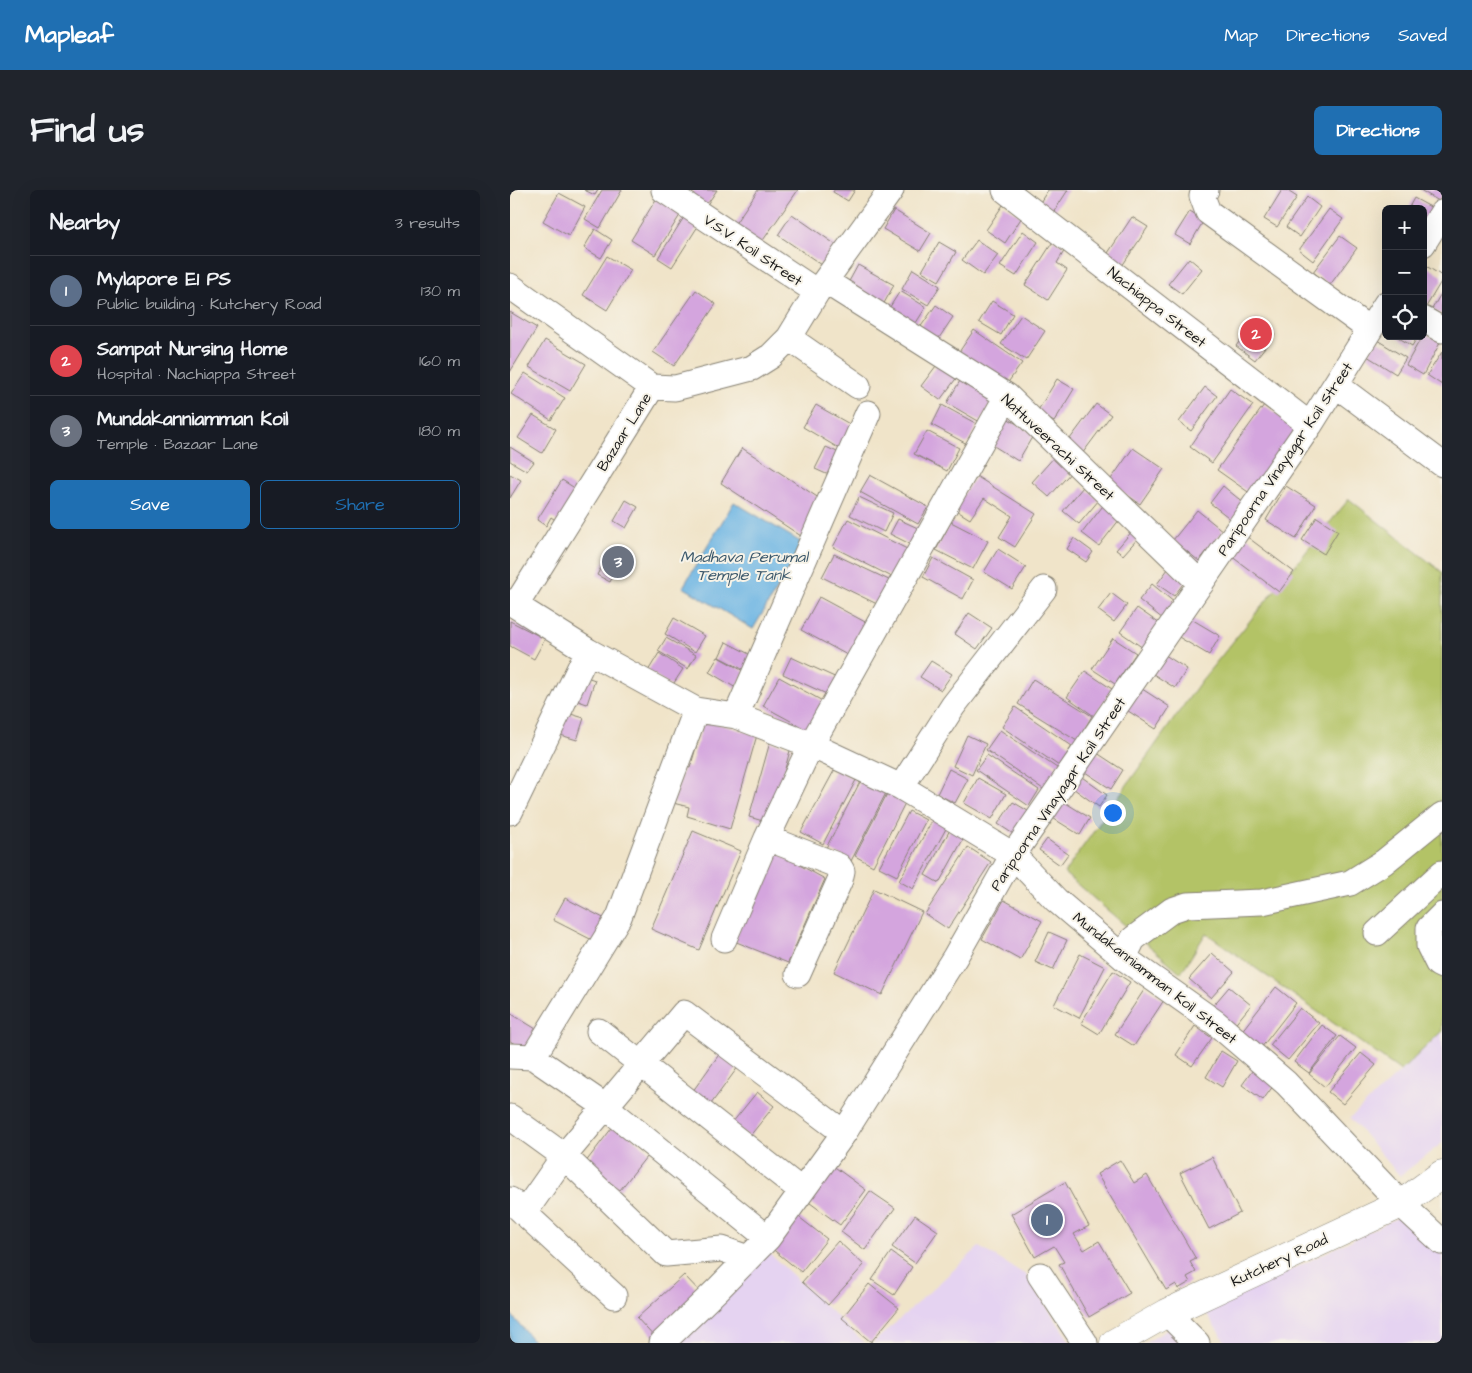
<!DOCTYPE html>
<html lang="en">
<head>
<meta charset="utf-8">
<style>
  :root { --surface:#171b24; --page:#20242c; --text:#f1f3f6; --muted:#9ea1a6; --line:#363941; --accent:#1f6fb2 }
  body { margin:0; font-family:"Architects Daughter",sans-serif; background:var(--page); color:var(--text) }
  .controls { position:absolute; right:15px; top:15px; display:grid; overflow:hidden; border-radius:8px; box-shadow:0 5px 20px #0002 }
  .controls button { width:45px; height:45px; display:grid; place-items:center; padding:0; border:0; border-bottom:1px solid var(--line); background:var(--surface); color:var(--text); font:25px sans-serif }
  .you { position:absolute; left:602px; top:622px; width:18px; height:18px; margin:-12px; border:4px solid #fff; border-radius:50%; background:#1a73e8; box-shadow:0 0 0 8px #1a73e833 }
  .badge { display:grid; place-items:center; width:32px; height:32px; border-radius:50%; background:var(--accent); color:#fff; font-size:16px; font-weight:700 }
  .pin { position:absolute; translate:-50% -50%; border:2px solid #fff; box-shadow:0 1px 5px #0006 }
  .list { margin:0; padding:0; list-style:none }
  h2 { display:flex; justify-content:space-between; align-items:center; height:65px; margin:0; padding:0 20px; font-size:21px }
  h2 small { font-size:16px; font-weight:400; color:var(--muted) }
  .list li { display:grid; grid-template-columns:32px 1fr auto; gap:15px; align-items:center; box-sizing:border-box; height:70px; padding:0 20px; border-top:1px solid var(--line) }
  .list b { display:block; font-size:19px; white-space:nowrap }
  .list p { margin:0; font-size:16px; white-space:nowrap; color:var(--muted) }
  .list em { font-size:16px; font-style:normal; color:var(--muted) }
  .actions { display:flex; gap:10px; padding:15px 20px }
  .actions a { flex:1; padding:11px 0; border:1px solid var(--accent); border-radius:8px; text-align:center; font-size:18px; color:var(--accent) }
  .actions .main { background:var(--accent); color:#fff }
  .icon { flex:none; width:28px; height:28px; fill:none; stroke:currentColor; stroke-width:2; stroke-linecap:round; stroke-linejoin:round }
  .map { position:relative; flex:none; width:932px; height:1153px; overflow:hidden; border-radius:8px }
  header { display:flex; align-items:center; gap:30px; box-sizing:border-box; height:70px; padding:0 25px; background:var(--accent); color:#fff }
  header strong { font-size:24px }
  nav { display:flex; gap:28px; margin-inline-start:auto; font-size:18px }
  .intro { display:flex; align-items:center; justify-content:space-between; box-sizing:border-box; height:120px; padding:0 30px }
  h1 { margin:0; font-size:35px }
  .button { padding:12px 22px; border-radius:8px; background:var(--accent); color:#fff; font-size:18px; font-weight:700 }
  main { display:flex; gap:30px; padding:0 30px }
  aside { flex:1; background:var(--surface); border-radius:8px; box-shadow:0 5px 20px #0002 }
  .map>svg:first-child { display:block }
</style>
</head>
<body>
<header>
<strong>Mapleaf</strong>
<nav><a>Map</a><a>Directions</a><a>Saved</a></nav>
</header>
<div class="intro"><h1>Find us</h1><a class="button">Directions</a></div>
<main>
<aside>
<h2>Nearby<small>3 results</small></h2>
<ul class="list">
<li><span class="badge" style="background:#5c6f8a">1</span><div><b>Mylapore E1 PS</b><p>Public building · Kutchery Road</p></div><em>130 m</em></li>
<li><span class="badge" style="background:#e0444e">2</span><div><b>Sampat Nursing Home</b><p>Hospital · Nachiappa Street</p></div><em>160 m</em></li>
<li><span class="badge" style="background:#6b7280">3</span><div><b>Mundakanniamman Koil</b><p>Temple · Bazaar Lane</p></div><em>180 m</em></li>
</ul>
<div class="actions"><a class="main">Save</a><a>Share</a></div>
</aside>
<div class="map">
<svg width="932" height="1153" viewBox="0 0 932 1153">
  <rect width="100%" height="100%" fill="#f7f3e8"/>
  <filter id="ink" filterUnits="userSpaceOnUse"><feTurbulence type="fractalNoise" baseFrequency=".02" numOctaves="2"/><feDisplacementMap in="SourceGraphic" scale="10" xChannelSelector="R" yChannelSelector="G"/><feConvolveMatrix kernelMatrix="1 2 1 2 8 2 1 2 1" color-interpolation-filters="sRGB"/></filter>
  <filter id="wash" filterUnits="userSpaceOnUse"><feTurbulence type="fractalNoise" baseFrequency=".0096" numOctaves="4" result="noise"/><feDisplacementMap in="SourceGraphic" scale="20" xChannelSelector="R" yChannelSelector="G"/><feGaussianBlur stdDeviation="1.12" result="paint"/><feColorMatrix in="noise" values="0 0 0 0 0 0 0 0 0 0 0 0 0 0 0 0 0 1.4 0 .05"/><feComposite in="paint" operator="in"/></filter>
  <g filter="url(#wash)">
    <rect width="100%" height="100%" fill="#f0e4c9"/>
    <path fill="#e5d3f1" d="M932,841V953L890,986L840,928L891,881Z
      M899,1022L932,1053V1153H716L695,1122Z
      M469,1057L516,1085L561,1153H363Z
      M258,1062L355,1153H168Z
      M667,1134L687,1153H635Z"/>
    <path fill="#b3c366" stroke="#687041" d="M839,309L932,382V841L891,881L696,743L671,783L554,683L691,491Z"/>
    <path fill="#6bb4e3" stroke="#446880" d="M224,312L294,354L243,439L173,397Z
      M0,1123L25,1153H0Z"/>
    <g id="blocks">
      <path fill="#d4a5de" d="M74,0H88L85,5Z
        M92,0H112L90,38L75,29Z
        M184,0H207L196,16L181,5Z
        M248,0H288L249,56L222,38Z
        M324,0H345L338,11L323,2Z
        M538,0H558L541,26L527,17Z
        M772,0H776L787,7L767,37L754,29Z
        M910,0H932V5L929,11Z
        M49,3L75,17L59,46L33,31Z
        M148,6L172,22L145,65L121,50Z
        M797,7L810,17L790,47L776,37Z
        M904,8L926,20L913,43V19H898Z
        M493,15L512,27L495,53L476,40Z
        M819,19L833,29L803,71L789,60Z
        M384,20L421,43L410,61L373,39Z
        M680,21L694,30L680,54L665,45Z
        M176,24L190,33L162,77L148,68Z
        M282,24L329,57L315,77L268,45Z
        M622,27L638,37L612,76L596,66Z
        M85,39L102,50L91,68L74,58Z
        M513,41L528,52L506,86L490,76Z
        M830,46L847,58L820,95L803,82Z
        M467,50L488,65L473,85L452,70Z
        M544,50L556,58L547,73L557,80L538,110L515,95Z
        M429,52L446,62L429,91L412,81Z
        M97,66L121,80L97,120L73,105Z
        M679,68L692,79L672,104L658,94Z
        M913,74L932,86V90L916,117L913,115Z
        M348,75L384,95L372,117L336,97Z
        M403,79L430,96L418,115L392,99Z
        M186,100L206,114L164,176L143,162Z
        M390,101L416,117L404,136L378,120Z
        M932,102V125L922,119Z
        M482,111L503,124L491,145L469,132Z
        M426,115L443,127L425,154L407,142Z
        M0,122L27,138L0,182Z
        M511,125L535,141L516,170L491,154Z
        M746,129L765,144L745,170L726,156Z
        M464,140L512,173L494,198L447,165Z
        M913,143L931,151L913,185L896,175L912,146H913Z
        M886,146H908L902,156Z
        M35,150L76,174L60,201L19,177Z
        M867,150L896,168L886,184L857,166Z
        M932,162V195L917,185Z
        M429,172L448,186L430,210L411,196Z
        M15,183L55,208L41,230L1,204Z
        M454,184L487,203L470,232L437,213Z
        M547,189L564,199L544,232L527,222Z
        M695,197L707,206L681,241L669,232Z
        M720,199L743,215L702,273L680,257Z
        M586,214L601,225L569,268L554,257Z
        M306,215L343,236L330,259L293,237Z
        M432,215L467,234L457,254L422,235Z
        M754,215L787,239L741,304L707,280Z
        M23,225L46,239L32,263L8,248Z
        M495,227L524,244L508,271L479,253Z
        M417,241L449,258L437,281L404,264Z
        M0,257L24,272L17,281L0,271Z
        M316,257L334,265L323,287L305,279Z
        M232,258L315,312L297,350L211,293Z
        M623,258L654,279L630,314L599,292Z
        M546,265L563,280L539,307L522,292Z
        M0,284L11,290L0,308Z
        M360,285L418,317L408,334L350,302Z
        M466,286L526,324L505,357L489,347L502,326L474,308L460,329L444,319Z
        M52,290L71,302L51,334L41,327L36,336L27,330Z
        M713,296L735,314L722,330L700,313Z
        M776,296L806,315L786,349L756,330Z
        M573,297L589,310L569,334L553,321Z
        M349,307L383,323L374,342L340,325Z
        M116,310L128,317L116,338L104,331Z
        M596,312L613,325L589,356L572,343Z
        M687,320L713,341L689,371L663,350Z
        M807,327L828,341L814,364L792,350Z
        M338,329L399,360L384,388L323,357Z
        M388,329L410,339L402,355L380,344Z
        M441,332L478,351L463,379L426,360Z
        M623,340L630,346L613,365L606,360Z
        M736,346L784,382L769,402L721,366Z
        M564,348L583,362L576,372L557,359Z
        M488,359L516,377L502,399L474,382Z
        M100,360L113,367L100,392L87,385Z
        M324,364L381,391L369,415L312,387Z
        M423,368L463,390L453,409L413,387Z
        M658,379L675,391L664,406L647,394Z
        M642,394L665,413L653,429L629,410Z
        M601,403L617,415L604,432L588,420Z
        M309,407L357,433L339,466L291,440Z
        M627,418L653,436L636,460L610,442Z
        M459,423L482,438L467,459L445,444Z
        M678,427L710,446L699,465L667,446Z
        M164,428L195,446L185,462L155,444Z
        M0,431L35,449L24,469L0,456Z
        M156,448L186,465L178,479L148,461Z
        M603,448L626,463L605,494L582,479Z
        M216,452L243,466L236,481L209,467Z
        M149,463L173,479L162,496L138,481Z
        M652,463L677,479L665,498L640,482Z
        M208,467L235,482L226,498L199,482Z
        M281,467L331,490L323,507L273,484Z
        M421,471L442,484L431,500L410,487Z
        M575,481L602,499L584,526L557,507Z
        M68,484L85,490L77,514L60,508Z
        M269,487L318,514L303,543L253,516Z
        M523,489L582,526L567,551L508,514Z
        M626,495L660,517L646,539L612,517Z
        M505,517L562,556L549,576L492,537Z
        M54,522L74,528L67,550L47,544Z
        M194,530L247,545L220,639L177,626L179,617L163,613L174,576L180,578Z
        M490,540L550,580L536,601L476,560Z
        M457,545L476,554L462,585L443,576Z
        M260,552L281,557L260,633L239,627Z
        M584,561L613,580L601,599L572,580Z
        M477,565L529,600L519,616L466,580Z
        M325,579L346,590L313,654L291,642Z
        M439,579L458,589L445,613L427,604Z
        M569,585L597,605L589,617L560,596Z
        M468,588L496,604L482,629L454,613Z
        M351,590L376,603L341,671L316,658Z
        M379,600L397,609L363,676L345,666Z
        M551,610L580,628L570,645L541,627Z
        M503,612L523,624L508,647L488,634Z
        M399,621L416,630L387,686L369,677Z
        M424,627L438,635L403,699L389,691Z
        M441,638L455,646L429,693L415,685Z
        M183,641L231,661L189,760L141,739Z
        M537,649L558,664L550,675L529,660Z
        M458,657L481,672L438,739L415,724Z
        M262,660L315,689L278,773L224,751Z
        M364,699L412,722L372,805L324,782Z
        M55,708L101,732L90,754L43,730Z
        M494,710L532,731L510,770L472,749Z
        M539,742L557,750L543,780L525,772Z
        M702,763L724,782L701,808L679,789Z
        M570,764L595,777L569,828L544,815Z
        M603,781L620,792L589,844L571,833Z
        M636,797L654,810L624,856L605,844Z
        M719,797L741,815L723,837L701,818Z
        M766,797L786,813L751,858L731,842Z
        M790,818L809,833L778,870L760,855Z
        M0,823L31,842L18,862L0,851Z
        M812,835L827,846L799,883L784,872Z
        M685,836L702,848L682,876L666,865Z
        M830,846L846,858L815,897L799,884Z
        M213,859L231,873L198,918L180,905Z
        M711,861L727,871L712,897L696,887Z
        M851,863L866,875L833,914L818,902Z
        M745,877L766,892L753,910L732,895Z
        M247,902L264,916L239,947L222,933Z
        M105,934L140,962L110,1000L75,973Z
        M702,967L730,1023L699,1039L670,983Z
        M610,970L624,993L637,985L686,1069L680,1072L686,1082L677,1087L680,1092L668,1099L666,1094L656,1100L587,984Z
        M322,975L356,1000L330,1035L296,1010Z
        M555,992L579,1036L564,1044L574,1060L589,1051L620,1103L579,1127L549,1074L554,1072L544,1056L525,1067L501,1024Z
        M360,1001L385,1018L355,1060L331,1042Z
        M285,1024L317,1049L291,1082L260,1057Z
        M405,1025L428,1041L405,1073L382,1057Z
        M328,1051L354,1075L318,1115L292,1092Z
        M381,1062L402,1077L384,1105L362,1090Z
        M174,1085L193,1105L146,1149L127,1128Z
        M359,1094L389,1118L361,1152L332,1128Z"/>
    </g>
  </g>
  <g filter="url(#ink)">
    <use href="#blocks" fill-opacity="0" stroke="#868072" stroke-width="1"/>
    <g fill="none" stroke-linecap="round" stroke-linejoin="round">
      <defs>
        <path id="minor" d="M154,0L307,102
          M495,0L800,235
          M696,0L692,6L698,22L859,139
          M913,54L932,23
          M315,91L497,206L691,394
          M0,96L142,197
          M913,129L932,140
          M279,148L348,196
          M826,195L932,274
          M0,412L78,461L186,520L226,526L301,555L391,597L503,665L546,710L614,768L706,833L776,893L891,1014L932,1052
          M6,415L142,197L165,198L242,178L261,166L279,148L307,102L381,0
          M226,526L358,223
          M391,597L443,516L534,399
          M0,622L78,461
          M257,648L329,676L332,681L330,690L288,784
          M932,725L919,738V756L928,774L932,776
          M867,743L932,683
          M214,749L257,648L301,555L497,206
          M614,768L623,749L662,720L677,715L752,712L840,693L874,672L932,625
          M89,841L292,1001
          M0,866L23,867L96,917L258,1048
          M23,867L109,727L186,520
          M0,927L54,966L156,1064L212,1059L238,1068
          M0,1010L104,1106
          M14,1023L54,966L174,823L334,943
          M530,1085L575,1153
          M657,1123L687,1153
          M152,1153L209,1098L258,1048L334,943L445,767L503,665L800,235L876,114"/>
        <path id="major" d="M604,1153L657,1123L891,1014L932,984"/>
      </defs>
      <use href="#minor" stroke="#868072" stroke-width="27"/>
      <use href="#major" stroke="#868072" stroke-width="29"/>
      <use href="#minor" stroke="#fff" stroke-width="25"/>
      <use href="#major" stroke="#fff" stroke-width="28"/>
    </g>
  </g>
  <g text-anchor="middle" stroke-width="4" stroke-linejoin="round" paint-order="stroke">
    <g font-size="15" fill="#1c1c1c" stroke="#f7f3e8">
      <text transform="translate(243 60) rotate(34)" y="5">V.S.V. Koil Street</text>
      <text transform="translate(647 117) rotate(38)" y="5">Nachiappa Street</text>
      <text transform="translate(114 242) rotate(-58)" y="5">Bazaar Lane</text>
      <text transform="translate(548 257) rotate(43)" y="5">Nattuveerachi Street</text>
      <text transform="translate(775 269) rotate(-56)" y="5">Paripoorna Vinayagar Koil Street</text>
      <text transform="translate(548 604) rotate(-56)" y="5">Paripoorna Vinayagar Koil Street</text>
      <text transform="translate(645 788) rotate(38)" y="5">Mundakanniamman Koil Street</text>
      <text transform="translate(769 1070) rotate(-25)" y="5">Kutchery Road</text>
    </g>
    <g font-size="16" font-style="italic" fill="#3c596c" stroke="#f7f3e8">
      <text x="234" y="372">Madhava Perumal<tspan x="234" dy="18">Temple Tank</tspan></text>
    </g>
  </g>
</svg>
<div class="controls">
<button>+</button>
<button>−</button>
<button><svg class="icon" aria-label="locate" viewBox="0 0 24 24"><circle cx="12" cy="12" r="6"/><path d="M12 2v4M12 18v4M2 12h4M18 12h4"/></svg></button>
</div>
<div class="you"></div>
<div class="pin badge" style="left:537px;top:1030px;background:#5c6f8a">1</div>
<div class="pin badge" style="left:746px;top:144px;background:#e0444e">2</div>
<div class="pin badge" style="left:108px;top:372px;background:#6b7280">3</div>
</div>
</main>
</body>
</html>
